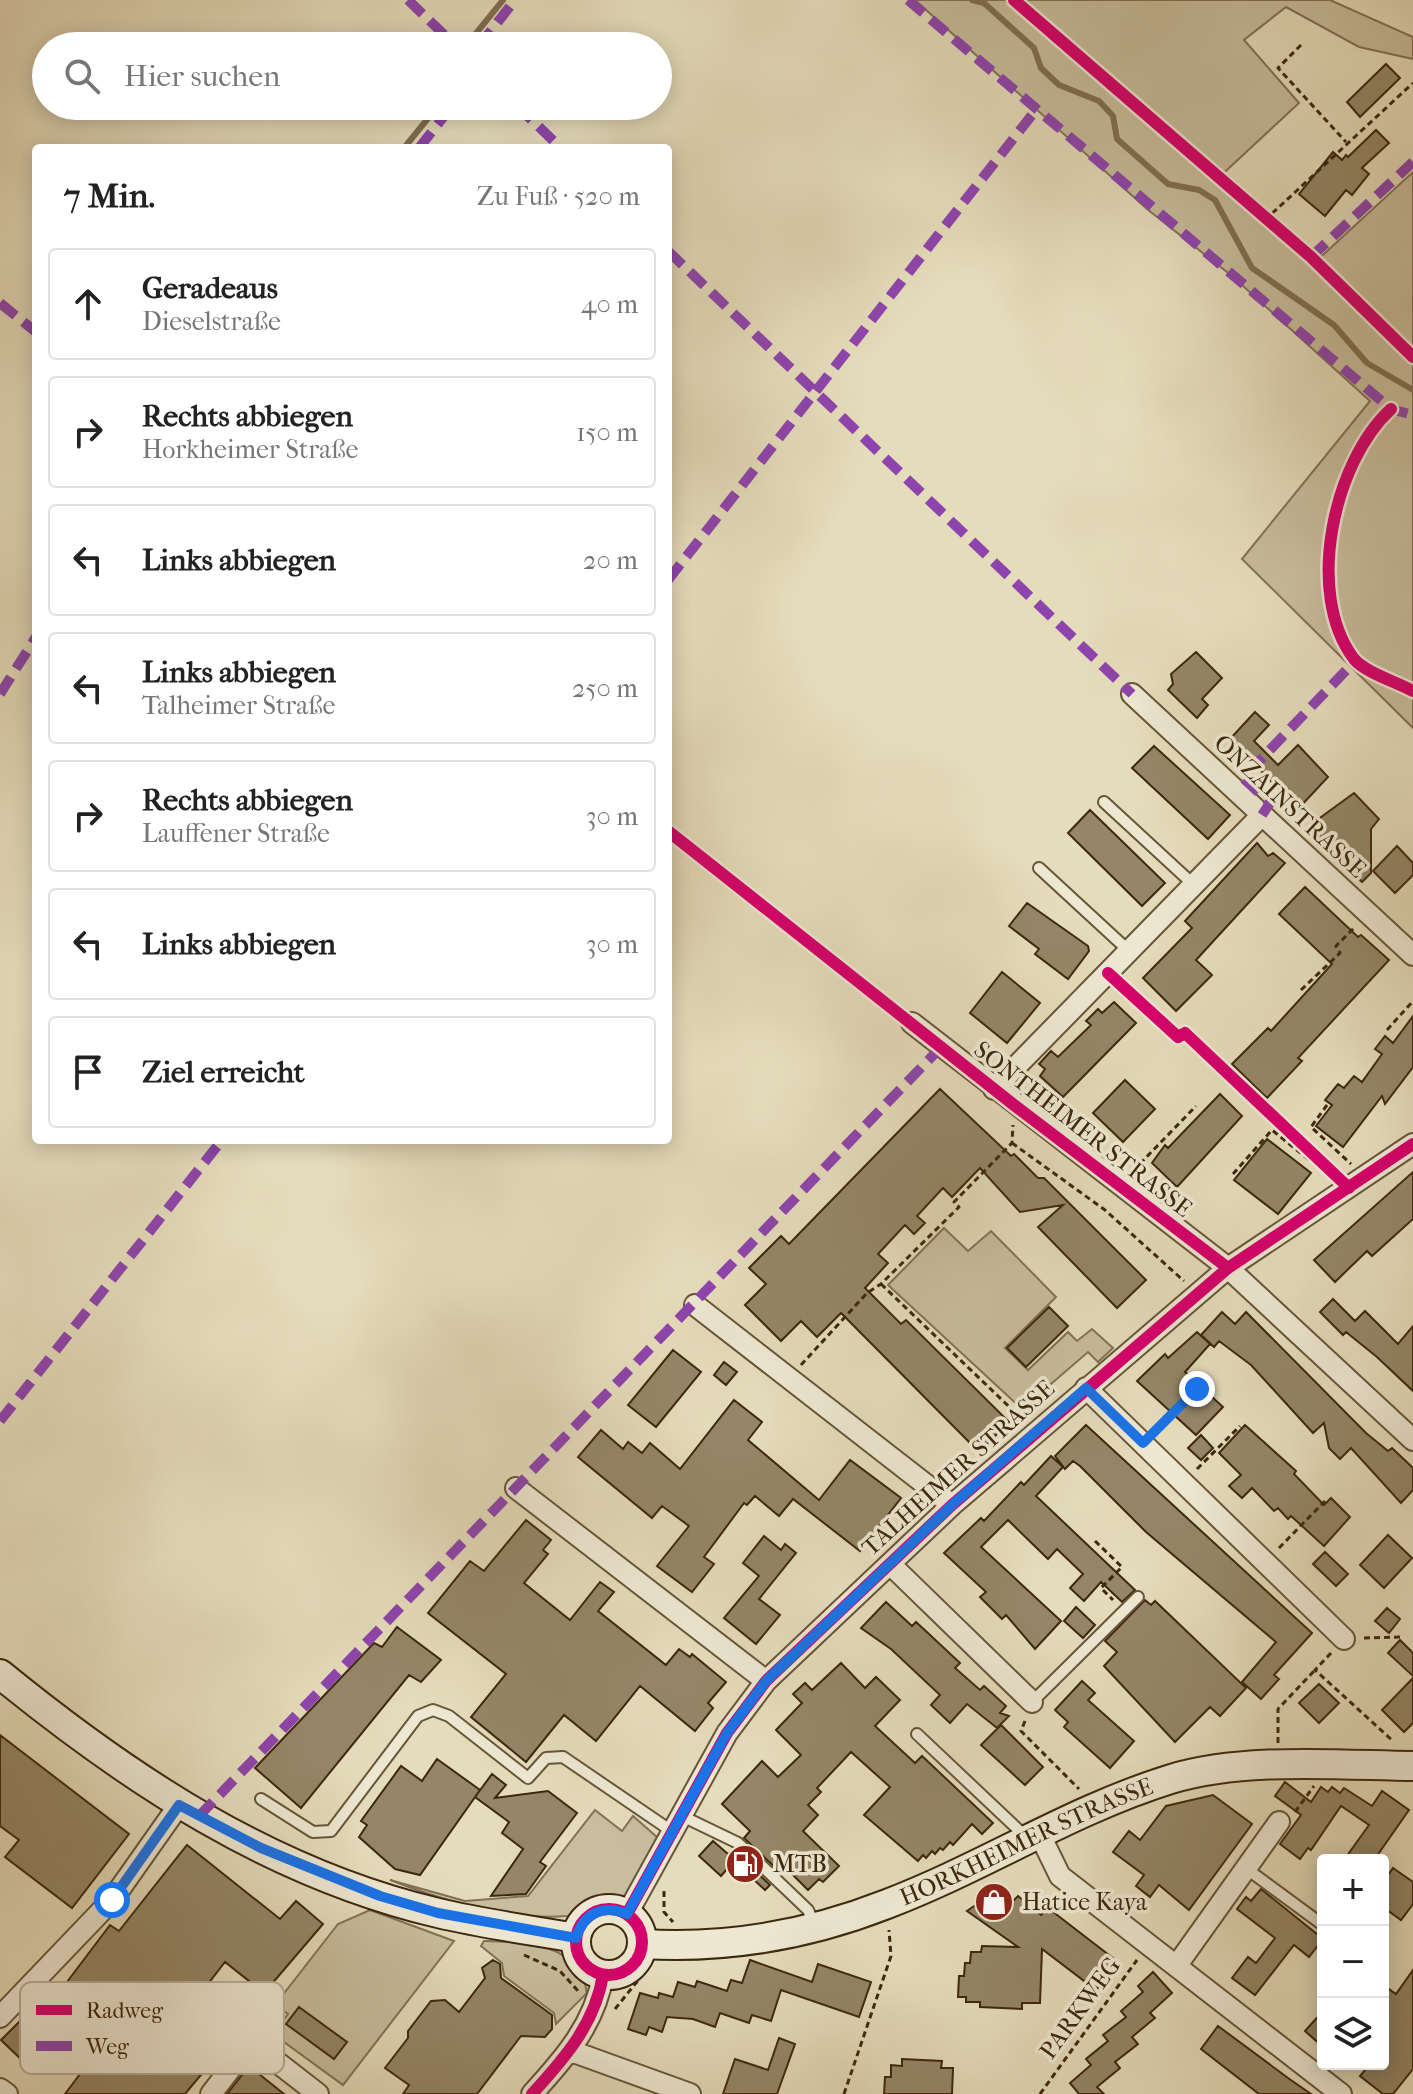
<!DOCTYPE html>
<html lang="de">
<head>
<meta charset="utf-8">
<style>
  :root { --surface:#fff; --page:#f2f2f2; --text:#222; --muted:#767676; --line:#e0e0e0 }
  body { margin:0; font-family:"IM FELL French Canon",serif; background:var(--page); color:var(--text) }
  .controls { position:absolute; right:24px; bottom:24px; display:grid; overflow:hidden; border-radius:8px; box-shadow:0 4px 20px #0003 }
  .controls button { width:72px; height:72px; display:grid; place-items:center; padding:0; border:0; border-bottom:2px solid var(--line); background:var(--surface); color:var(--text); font:40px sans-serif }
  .stop { position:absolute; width:24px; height:24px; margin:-18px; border:6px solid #1a73e8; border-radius:50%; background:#fff }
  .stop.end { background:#1a73e8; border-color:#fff; box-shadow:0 2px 8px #0008 }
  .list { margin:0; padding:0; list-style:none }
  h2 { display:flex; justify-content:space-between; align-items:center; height:104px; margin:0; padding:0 32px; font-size:34px }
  h2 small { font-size:26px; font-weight:400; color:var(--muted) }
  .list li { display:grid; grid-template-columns:52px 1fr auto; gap:24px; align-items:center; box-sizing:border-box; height:112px; margin:0 16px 16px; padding:0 16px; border:2px solid var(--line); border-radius:8px }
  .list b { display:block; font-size:30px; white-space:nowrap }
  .list p { margin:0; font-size:26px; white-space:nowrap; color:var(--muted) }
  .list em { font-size:26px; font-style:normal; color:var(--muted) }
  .icon { flex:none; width:44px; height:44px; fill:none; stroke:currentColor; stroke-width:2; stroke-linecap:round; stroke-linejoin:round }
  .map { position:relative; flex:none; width:1413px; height:2094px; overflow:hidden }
  .search { position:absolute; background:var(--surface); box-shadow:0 4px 20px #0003; left:32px; top:32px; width:640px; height:88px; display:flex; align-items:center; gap:20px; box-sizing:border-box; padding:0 28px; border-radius:44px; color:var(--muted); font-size:30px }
  .panel { position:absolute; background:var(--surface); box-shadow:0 4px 20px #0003; left:32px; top:144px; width:640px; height:1000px; border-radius:8px }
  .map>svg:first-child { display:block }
</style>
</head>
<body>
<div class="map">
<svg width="1413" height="2094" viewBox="0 0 1413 2094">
  <rect width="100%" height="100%" fill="#e5dcbb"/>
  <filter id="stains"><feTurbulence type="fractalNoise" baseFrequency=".0025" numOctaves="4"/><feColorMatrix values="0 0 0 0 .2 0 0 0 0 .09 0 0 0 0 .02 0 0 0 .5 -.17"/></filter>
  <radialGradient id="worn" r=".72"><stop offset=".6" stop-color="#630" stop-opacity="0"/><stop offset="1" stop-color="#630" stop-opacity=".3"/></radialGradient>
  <path fill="#c8bd9d" stroke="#827255" stroke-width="2" d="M915,0H1330L1413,37V59L1359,47L1286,7L1244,40L1299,103L1215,181L1312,265L1413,172V728L1242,559L1370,401L1232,276L1147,209Z
    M944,1228L968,1251L991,1231L1056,1297L1005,1348L1028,1370L1068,1332L1077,1341L1092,1329L1113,1348L1098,1362L1088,1352L1022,1409L888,1285Z
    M595,1810L622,1831L633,1816L658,1838L625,1898C598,1895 592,1913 568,1916C510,1921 444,1901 390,1880L465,1901L528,1896Z
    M370,1910L454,1941L343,2085L273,2034L288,2014L275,2005L338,1924Z
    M484,1941C526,1942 580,1943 587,1993L556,2024L554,2013L504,1976L502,1963L481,1946Z"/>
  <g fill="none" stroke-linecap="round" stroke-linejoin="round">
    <path stroke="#806f52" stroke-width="6" d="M972,0L984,3L1034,48L1041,68L1059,85L1099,101L1113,116L1117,139L1168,184L1199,190L1215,200L1252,268L1334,325L1367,363L1413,390
      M469,42L503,0
      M404,148L438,106"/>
  </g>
  <path fill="#948667" stroke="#3d280d" stroke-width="2" d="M1386,64L1400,78L1360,117L1347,102Z
    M1376,130L1389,143L1362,168L1369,174L1352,195L1346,190L1325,216L1299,194L1333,152L1342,160L1346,155L1348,157Z
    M1196,652L1222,678L1202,699L1208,705L1197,718L1168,690L1173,684L1171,674Z
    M1255,712L1269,725L1254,741L1278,765L1298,745L1328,777L1298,809L1230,739Z
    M1154,746L1230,815L1208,839L1132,768Z
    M1354,793L1379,819L1371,829V873L1362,882L1309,826Z
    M1090,810L1165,883L1142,906L1068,833Z
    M1257,843L1268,856L1273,853L1285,863L1196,960L1212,975L1176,1011L1143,978L1192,928L1185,921Z
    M1397,846L1413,863V875L1395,893L1373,871Z
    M1305,887L1358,937L1361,935L1389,960L1298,1058L1302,1061L1267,1098L1232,1064L1268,1028L1271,1031L1332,964L1279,914Z
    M1027,903L1088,946L1089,951L1068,979L1035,954L1039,949L1009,926Z
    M1002,972L1040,1003L1007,1043L970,1013Z
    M1114,1002L1136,1023L1063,1097L1040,1076L1045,1069L1039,1064L1051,1051L1058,1057L1091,1025L1086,1021L1098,1009L1102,1013Z
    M1413,1016V1067L1385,1104L1382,1096L1343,1147L1316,1126L1332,1105L1325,1100L1338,1084L1344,1088L1354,1076L1362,1082L1382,1054L1375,1049L1385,1036L1393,1043Z
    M1125,1080L1155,1109L1123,1142L1093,1113Z
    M940,1089L1011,1156L1014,1154L1038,1178H1044L1146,1280L1117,1308L1038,1227L1063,1205L1020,1212L980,1168L952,1197L943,1188L917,1216L925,1223L914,1234L905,1225L878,1254L888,1263L865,1288L901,1324L906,1320L1009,1422L979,1452L841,1313L817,1337L801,1321L781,1341L745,1305L766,1284L749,1268L781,1236L789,1244Z
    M1220,1094L1242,1116L1177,1187L1152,1163L1165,1145L1168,1148Z
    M1267,1139L1311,1173L1278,1214L1234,1180Z
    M1413,1172V1219L1372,1256L1367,1251L1335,1282L1314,1260Z
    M1333,1299L1355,1321L1365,1311L1398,1344L1413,1326V1391L1377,1357L1346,1332L1343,1335L1320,1312Z
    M1049,1307L1068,1326L1026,1367L1007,1348Z
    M1222,1312L1235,1324L1246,1312L1366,1433L1388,1451L1392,1448L1413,1468V1490L1401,1503L1351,1448L1340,1459L1329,1448L1324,1423L1313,1433L1251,1365L1219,1341L1214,1347L1201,1335Z
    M1197,1332L1210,1344L1185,1372L1223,1407L1196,1435L1137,1381L1165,1354L1168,1358Z
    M673,1350L701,1372L656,1427L628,1405Z
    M724,1362L737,1372L726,1385L714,1375Z
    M734,1400L762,1422L748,1440L819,1500L850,1460L901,1498L860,1551L793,1499L779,1516L755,1496L747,1505L744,1503L704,1557L714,1564L692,1592L657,1566L689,1526L662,1506L652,1518L578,1457L601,1430L623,1449L628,1442L642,1453L650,1443L680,1469Z
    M1086,1425L1312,1633L1274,1675L1279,1679L1261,1699L1242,1682L1276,1642L1146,1532L1080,1466L1073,1461L1065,1469L1055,1456Z
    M1245,1425L1296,1471L1294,1474L1324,1505L1331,1498L1350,1517L1324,1546L1291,1516L1288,1519L1278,1508L1274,1511L1252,1488L1242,1498L1229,1486L1241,1475L1219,1453Z
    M1201,1435L1213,1448L1201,1460L1188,1448Z
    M1051,1456L1063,1467L1036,1496L1135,1590L1122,1602L1101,1582L1084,1601L1070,1588L1083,1574L1057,1549L1048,1559L1008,1520L981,1547L1061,1621L1035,1649L1006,1615L1002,1619L980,1597L986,1592L944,1553L981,1518L984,1521L1021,1482L1024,1485Z
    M526,1520L551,1540L543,1550L548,1554L524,1583L570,1620L600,1582L614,1592L598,1611L666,1665L679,1649L690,1657L692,1654L726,1682L708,1703L713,1708L695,1731L640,1686L596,1741L564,1715L526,1762L471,1717L506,1674L428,1613L470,1561L484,1571Z
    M1388,1535L1412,1558L1384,1588L1360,1565Z
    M764,1536L781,1550L785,1544L796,1553L759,1599L780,1615L756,1644L724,1618L759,1576L743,1563Z
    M1325,1552L1348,1574L1336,1586L1313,1564Z
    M1145,1600L1151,1605L1155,1601L1246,1688L1220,1716L1210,1707L1175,1742L1104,1666L1117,1652L1105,1641Z
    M886,1602L912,1626L916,1622L929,1634L960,1663L955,1668L980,1690L984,1686L1006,1706L1000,1713L1009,1716L997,1728L967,1704L950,1723L931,1705L940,1695L891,1649L861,1628Z
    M1076,1607L1095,1625L1083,1638L1064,1621Z
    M1387,1608L1400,1619L1389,1633L1375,1621Z
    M397,1627L441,1660L421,1682L409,1675L301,1808L255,1768L374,1643L382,1647Z
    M1400,1640L1413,1653V1676L1388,1653Z
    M841,1663L865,1688L876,1677L900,1700L875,1726L915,1763L922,1756L993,1823L982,1834L972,1824L953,1845L950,1842L943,1850L940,1848L935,1854L932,1851L926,1858L923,1855L918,1861L864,1815L890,1787L851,1752L817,1788L821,1792L808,1805L818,1815L803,1831L839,1866L823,1882L819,1879L808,1890L786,1868L781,1873L744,1838L750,1831L722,1804L762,1761L778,1777L801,1755L776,1730L802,1703L793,1694L805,1683L812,1690Z
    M1413,1678V1723L1404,1732L1382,1710Z
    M1082,1681L1095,1693L1088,1700L1134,1741L1110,1768L1064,1727L1068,1722L1055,1710Z
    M1319,1684L1339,1703L1319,1723L1299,1703Z
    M1001,1725L1043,1767L1025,1785L981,1745Z
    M0,1735L129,1834L72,1908L5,1857L19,1840L0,1826Z
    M437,1759L480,1790L420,1875L395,1869L359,1837L367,1825L361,1821L401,1766L422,1781Z
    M492,1774L506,1785L495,1798L548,1791L577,1813L540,1862L546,1866L526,1894L491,1896L523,1849L502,1833L509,1822L475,1797Z
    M1285,1782L1311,1802L1321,1787L1328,1792L1332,1787L1340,1793L1344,1788L1372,1806L1382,1791L1409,1810L1374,1860H1344L1369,1825L1341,1806L1311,1850L1308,1848L1300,1859L1280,1844L1301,1815L1275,1796Z
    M1213,1795L1252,1824L1189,1910L1159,1885L1150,1897L1136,1886L1144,1875L1113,1852L1129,1831L1140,1840L1166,1806Z
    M713,1841L728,1854L733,1850L770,1885L765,1890L734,1861L721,1876L699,1856Z
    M187,1845L280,1919L296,1901L323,1924L264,1993L225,1962L201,1993L208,1998L188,2025L206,2038L201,2046L215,2058L185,2094H65L110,2034L76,2008L24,2062L1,2040L41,2000L48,2007L110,1925L119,1931Z
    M1393,1868L1413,1882V1904L1401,1920L1383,1907V1882Z
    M1261,1889L1323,1939L1309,1957L1294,1945L1255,1995L1232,1978L1248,1957L1256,1963L1275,1938L1237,1909L1246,1897L1251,1901Z
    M993,1893L1009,1905L1018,1896L1041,1915L1048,1908L1118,1962L1096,1990L1042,1949L1040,2003H1022V2009L980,2007V2002H966V1997H958L959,1976H964L965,1963H970L971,1952H981L982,1946L1018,1947L967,1911Z
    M493,1960L500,1964L501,1978L552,2015V2029L545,2037L521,2036L477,2094H403L409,2085L385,2068L408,2038V2031L431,2001L445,2000L459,2012L485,1978L482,1968Z
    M750,1960L812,1982L818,1964L871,1982L859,2017L781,1990L771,2021L752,2015L749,2023L720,2013L715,2027L693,2019L667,2017L662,2032L649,2027L646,2035L628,2029L640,1993L658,1998L659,1993L673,1997L678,1982L695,1987L697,1981L727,1991L731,1980L742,1983Z
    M1413,1970V2069L1393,2094H1383L1360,2076L1370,2064H1383V1985L1396,1994Z
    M1153,1972L1172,1993L1150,2013L1155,2018L1132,2037L1138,2044L1115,2062L1120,2068L1097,2087L1104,2094H1079L1070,2083L1091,2065L1086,2059L1108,2041L1103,2035L1126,2017L1121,2011L1143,1992L1138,1986Z
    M299,2007L347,2042L334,2059L286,2024Z
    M1323,2011V2047L1305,2031Z
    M1218,2026L1288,2078L1311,2094H1259L1201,2049Z
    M779,2038L795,2044L777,2094H723L735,2059L768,2070Z
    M902,2059L942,2061L941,2068H953L952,2094H884L885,2077H891V2065L902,2066Z
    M249,2066L284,2094H227Z"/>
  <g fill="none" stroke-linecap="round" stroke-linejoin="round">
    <defs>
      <path id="lane" d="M1104,802L1194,885
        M1039,868L1129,951
        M1032,1702L1138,1597
        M917,1734L1026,1837
        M261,1799L313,1832L331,1831L418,1716L433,1710L449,1716L528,1778L546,1758L563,1757L673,1832
        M682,1816L738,1843L808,1910L815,1926
        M1247,1869L1323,1925"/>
      <path id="street" d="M1132,694L1413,955
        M912,1023L1228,1268L1413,1440
        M994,1089L1262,815
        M695,1305L952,1505
        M1086,1388L1344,1639
        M516,1488L766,1681
        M890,1564L1032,1702
        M1039,1833L1060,1876L1341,2094
        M627,1914L727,1733L766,1681L952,1505L1228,1268L1413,1144
        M1177,1965L1279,1822
        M0,2017L112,1900L179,1805
        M571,2051L690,2094
        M0,2089L7,2094
        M211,2094L251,2042L318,2094
        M532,2094C564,2059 595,2024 603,1975"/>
      <g id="secondary">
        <path d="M0,1674C130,1780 272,1874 438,1913C484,1924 530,1930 576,1938"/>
        <circle cx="609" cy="1942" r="33"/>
        <path id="s1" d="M643,1944C727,1949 808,1935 887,1904C984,1867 1071,1810 1171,1779C1243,1757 1338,1765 1413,1766"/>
      </g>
    </defs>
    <use href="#lane" stroke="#675538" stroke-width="14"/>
    <use href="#street" stroke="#675538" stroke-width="24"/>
    <use href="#secondary" stroke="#3d280d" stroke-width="32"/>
    <path stroke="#3d280d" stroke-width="3" stroke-dasharray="6 4" stroke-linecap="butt" d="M1301,45L1278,68L1346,142
      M1265,220L1413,83
      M1123,987L1178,1037L1185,1033L1334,1175
      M1301,990L1340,953L1336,946L1354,928
      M1387,1030L1413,1001
      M1327,1105L1311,1127L1351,1164
      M1012,1143L1105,1210L1184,1281
      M1133,1171L1196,1106
      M1233,1174L1272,1130L1329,1176
      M881,1284L1023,1420
      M801,1365L867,1293L881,1284L959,1207L954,1202L1012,1143L1013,1125
      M1158,1428L1197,1389
      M1197,1469L1240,1426
      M1095,1541L1122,1567L1101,1588L1113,1600
      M1279,1548L1325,1501
      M1364,1638L1400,1637
      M1331,1653L1315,1670L1393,1741
      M1025,1721L1021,1731L1079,1789
      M1278,1743V1709L1315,1670
      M1295,1812L1314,1786
      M664,1891V1912L673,1922
      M524,1955L560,1971L579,1992
      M615,2009L648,1968
      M844,2094L891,1956L889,1930
      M1040,2094L1137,1960"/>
    <use href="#lane" stroke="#eee8d3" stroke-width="10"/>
    <use href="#street" stroke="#eee8d3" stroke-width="20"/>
    <use href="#secondary" stroke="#eee8d3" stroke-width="28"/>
    <path stroke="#8e44ad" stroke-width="10" stroke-dasharray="20 10" stroke-linecap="butt" d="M408,0L456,46
      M908,0L1391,409L1413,415
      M479,46L515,0
      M517,106L561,148
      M419,148L452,106
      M668,251L1132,694
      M1311,257L1413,162
      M0,303L36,332
      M668,580L1035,111
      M0,694L36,637
      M1262,815L1270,803L1243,778L1355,661
      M0,1421L222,1140
      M199,1816L942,1046"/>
    <defs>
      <path id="cycleway" d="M1014,0L1311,257L1413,357
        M1391,409C1334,461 1304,593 1354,659C1366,673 1397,682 1413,691
        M668,831L1014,1105L1228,1268
        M1108,973L1178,1037L1185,1033L1349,1188
        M576 1942a33 33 0 1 1 66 0a33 33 0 1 1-66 0Z
        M627,1914L727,1733L766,1681L952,1505L1228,1268L1413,1144
        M532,2094C564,2059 595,2024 603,1975"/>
    </defs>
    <use href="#cycleway" stroke="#eee8d3" stroke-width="17"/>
    <use href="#cycleway" stroke="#d6006c" stroke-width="12"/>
  </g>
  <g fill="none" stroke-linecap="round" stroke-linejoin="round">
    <path stroke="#1a73e8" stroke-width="10" d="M112,1900L179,1805L261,1848L380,1896L438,1913L576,1938C584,1913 603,1904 627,1914L727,1733L766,1681L952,1505L1086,1388L1143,1443L1197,1389"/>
  </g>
  <defs>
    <symbol id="fuel-disc" viewBox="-11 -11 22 22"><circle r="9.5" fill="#8f2418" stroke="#eee8d3"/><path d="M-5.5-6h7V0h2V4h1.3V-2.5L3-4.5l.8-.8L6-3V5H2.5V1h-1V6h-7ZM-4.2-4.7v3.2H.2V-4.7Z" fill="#fff"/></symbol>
    <symbol id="shop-disc" viewBox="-11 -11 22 22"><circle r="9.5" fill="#8f2418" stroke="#eee8d3"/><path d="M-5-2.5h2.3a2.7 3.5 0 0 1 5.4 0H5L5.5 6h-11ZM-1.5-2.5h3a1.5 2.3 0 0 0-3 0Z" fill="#fff"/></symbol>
  </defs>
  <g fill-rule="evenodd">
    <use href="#fuel-disc" x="723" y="1842" width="44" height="44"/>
    <use href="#shop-disc" x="972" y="1880" width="44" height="44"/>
  </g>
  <g text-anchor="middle" stroke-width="7" stroke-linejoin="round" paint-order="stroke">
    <g font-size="24" fill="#3d280d" stroke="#eee8d3">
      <text transform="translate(1290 806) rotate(43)" y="8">ONZAINSTRASSE</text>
      <text transform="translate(1083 1129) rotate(38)" y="8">SONTHEIMER STRASSE</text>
      <text transform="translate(958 1468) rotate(-42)" y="8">TALHEIMER STRASSE</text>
      <text dy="8" stroke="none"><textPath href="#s1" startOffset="402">HORKHEIMER STRASSE</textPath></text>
      <text transform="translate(1080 2008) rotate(-54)" y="8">PARKWEG</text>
    </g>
    <g font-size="24" fill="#3d280d" stroke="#eee8d3" text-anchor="start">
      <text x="773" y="1872">MTB</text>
      <text x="1022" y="1910">Hatice Kaya</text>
    </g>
  </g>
  <rect x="20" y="1982" width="264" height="92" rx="12" fill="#eee8d3" stroke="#b9ae98" stroke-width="2"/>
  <rect x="36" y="2005" width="36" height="10" fill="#d6006c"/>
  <rect x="36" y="2041" width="36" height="10" fill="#8e44ad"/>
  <g font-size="22" fill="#3d280d">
    <text x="86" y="2018">Radweg</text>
    <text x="86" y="2054">Weg</text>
  </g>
  <rect width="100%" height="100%" filter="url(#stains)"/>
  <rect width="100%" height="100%" fill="url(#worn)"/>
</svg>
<div class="controls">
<button>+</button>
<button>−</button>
<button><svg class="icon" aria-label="layers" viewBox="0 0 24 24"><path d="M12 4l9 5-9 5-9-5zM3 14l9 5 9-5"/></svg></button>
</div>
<div class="stop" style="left:112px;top:1900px"></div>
<div class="stop end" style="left:1197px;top:1389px"></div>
<div class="search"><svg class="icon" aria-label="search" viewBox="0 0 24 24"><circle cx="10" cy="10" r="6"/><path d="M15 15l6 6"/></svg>Hier suchen</div>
<section class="panel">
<h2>7 Min.<small>Zu Fuß · 520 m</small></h2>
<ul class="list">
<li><svg class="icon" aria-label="ahead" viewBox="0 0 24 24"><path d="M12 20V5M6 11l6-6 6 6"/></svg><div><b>Geradeaus</b><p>Dieselstraße</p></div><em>40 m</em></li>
<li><svg class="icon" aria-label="right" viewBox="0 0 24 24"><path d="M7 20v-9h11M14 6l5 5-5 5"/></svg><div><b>Rechts abbiegen</b><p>Horkheimer Straße</p></div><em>150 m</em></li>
<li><svg class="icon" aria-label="left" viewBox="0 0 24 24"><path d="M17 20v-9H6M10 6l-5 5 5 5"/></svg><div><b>Links abbiegen</b></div><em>20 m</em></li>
<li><svg class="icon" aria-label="left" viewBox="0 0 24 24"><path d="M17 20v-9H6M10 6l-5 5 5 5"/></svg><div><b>Links abbiegen</b><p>Talheimer Straße</p></div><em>250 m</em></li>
<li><svg class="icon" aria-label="right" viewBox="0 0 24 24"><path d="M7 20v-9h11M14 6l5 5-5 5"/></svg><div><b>Rechts abbiegen</b><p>Lauffener Straße</p></div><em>30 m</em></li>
<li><svg class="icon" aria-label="left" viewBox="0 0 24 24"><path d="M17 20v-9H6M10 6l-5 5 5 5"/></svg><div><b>Links abbiegen</b></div><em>30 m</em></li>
<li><svg class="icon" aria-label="arrive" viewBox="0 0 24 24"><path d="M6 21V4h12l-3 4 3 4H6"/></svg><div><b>Ziel erreicht</b></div></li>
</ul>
</section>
</div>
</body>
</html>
